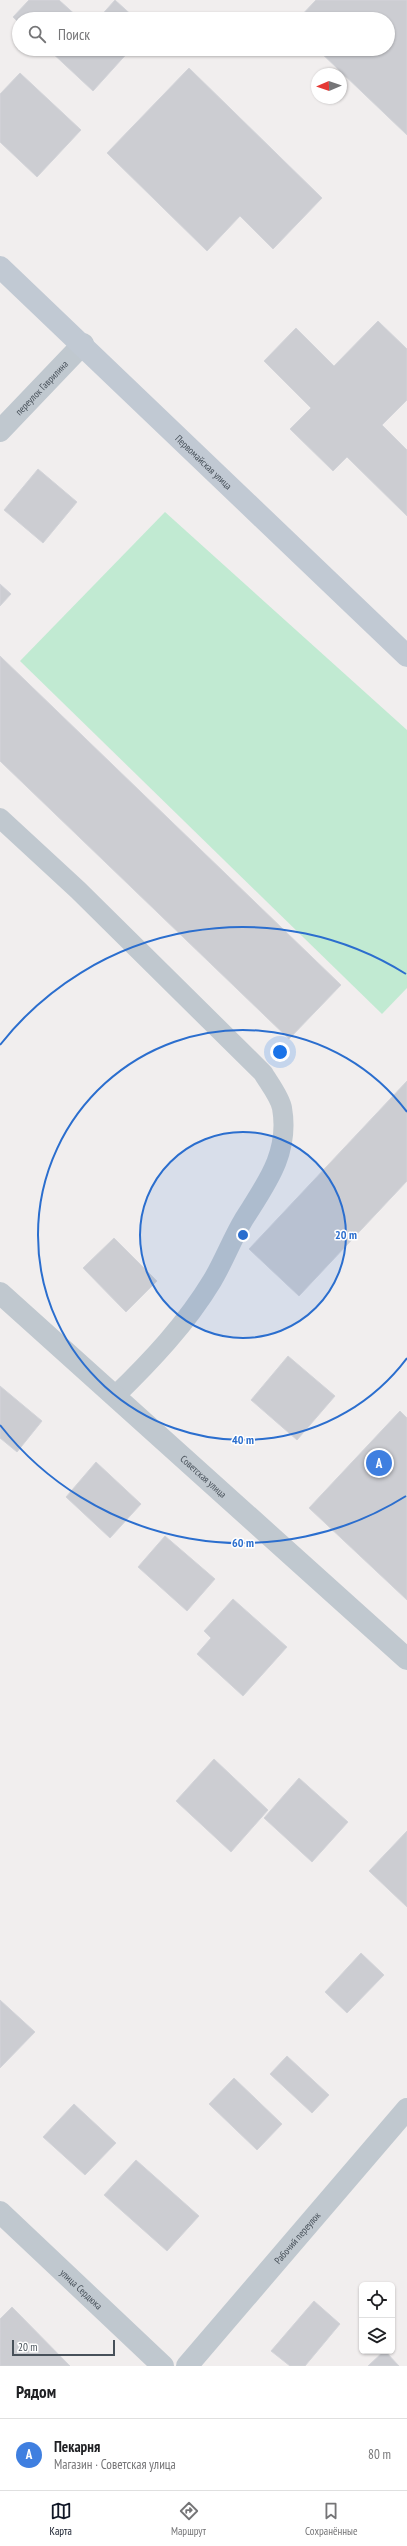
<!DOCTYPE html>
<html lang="ru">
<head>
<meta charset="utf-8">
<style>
  :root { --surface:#fff; --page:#f6f6f6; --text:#202124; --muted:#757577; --line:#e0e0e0; --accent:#111827 }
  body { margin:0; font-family:"PT Sans Narrow",sans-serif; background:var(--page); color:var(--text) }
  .controls { position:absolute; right:12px; bottom:12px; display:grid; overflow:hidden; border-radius:6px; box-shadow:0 1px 3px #0004 }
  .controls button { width:36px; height:36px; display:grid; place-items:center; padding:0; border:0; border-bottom:1px solid var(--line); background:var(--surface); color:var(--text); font:20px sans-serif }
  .compass { position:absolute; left:311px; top:68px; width:36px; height:36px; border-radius:50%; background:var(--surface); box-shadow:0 1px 3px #0004; rotate:268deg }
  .scale { position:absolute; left:12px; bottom:10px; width:103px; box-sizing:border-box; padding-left:4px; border:2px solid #48515a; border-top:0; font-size:11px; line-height:14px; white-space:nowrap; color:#48515a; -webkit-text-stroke:3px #fff; paint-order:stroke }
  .you { position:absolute; left:280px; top:1052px; width:14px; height:14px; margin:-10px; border:3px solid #fff; border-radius:50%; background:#1a73e8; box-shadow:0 0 0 6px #1a73e833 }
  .badge { display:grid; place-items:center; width:26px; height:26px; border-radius:50%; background:var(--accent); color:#fff; font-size:13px; font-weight:700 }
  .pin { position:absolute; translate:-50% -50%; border:2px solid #fff; box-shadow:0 1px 4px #0006 }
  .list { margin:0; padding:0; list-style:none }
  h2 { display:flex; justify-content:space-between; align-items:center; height:52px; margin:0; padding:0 16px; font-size:17px }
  h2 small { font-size:13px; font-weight:400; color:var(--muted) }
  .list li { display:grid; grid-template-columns:26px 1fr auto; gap:12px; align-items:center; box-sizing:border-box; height:72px; padding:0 16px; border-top:1px solid var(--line) }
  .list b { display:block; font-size:15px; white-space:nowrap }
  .list p { margin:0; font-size:13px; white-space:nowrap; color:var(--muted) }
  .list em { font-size:13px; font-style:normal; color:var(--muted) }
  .icon { flex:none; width:22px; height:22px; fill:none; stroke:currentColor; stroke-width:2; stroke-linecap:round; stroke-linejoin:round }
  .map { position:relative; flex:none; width:407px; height:2366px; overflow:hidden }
  .search { position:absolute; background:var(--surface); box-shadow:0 1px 3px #0004; left:12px; right:12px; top:12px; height:44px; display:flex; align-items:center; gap:10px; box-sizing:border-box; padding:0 14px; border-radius:22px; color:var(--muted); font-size:15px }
  .sheet { height:124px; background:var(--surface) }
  nav { display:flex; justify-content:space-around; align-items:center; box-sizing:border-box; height:56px; border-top:1px solid var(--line); background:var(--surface); font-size:11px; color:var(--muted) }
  nav a { display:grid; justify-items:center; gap:2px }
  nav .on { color:var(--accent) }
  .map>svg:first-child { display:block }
</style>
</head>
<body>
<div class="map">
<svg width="407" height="2366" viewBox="0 0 407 2366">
  <rect width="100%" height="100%" fill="#f1eeee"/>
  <path fill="#c1ead2" d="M165,512L407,730V988L382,1014L20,661Z"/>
  <path fill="#cccdd2" stroke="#d3d4d9" d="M29,0H59L80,19H19V23L13,17Z
    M115,0L136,19H98Z
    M316,0H407V135L317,49H388V19H298Z
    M48,49H131L93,91Z
    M189,68L322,198L273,249L240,216L207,251L107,153Z
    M20,73L81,130L37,177L0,142V94Z
    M378,321L407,349V400L382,425L407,450V516L347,457L333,471L290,429L311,408L264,361L296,328L334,366Z
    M38,469L77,502L43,543L4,510Z
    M0,584L11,594L0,606Z
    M0,656L341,985L289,1039L0,761Z
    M407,1081V1181L299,1296L249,1249Z
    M114,1238L157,1281L126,1312L83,1268Z
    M288,1356L335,1396L297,1440L251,1400Z
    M0,1386L42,1421L17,1452L0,1438Z
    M400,1411L407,1418V1600L309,1508Z
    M96,1462L141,1504L110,1538L66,1497Z
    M165,1536L215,1579L187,1611L138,1567Z
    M233,1599L287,1647L243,1696L197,1654L211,1638L204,1631Z
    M214,1759L268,1810L231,1852L176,1801Z
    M299,1778L348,1822L312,1862L264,1818Z
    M407,1831V1907L369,1871Z
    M361,1953L384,1975L347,2013L325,1992Z
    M0,2000L35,2032L0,2068Z
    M287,2056L329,2095L312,2113L270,2074Z
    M234,2078L282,2124L257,2150L209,2104Z
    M74,2104L116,2143L85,2175L43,2137Z
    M136,2160L199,2216L167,2251L104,2195Z
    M314,2301L340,2324L305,2366H290L271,2351Z
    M12,2307L70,2366H0V2319Z
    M384,2351H385L399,2366H368Z"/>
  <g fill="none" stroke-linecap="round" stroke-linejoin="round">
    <path stroke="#c0c8cf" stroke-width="20" d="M0,818L78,890L263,1073C269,1083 280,1097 282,1108C290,1153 266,1184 244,1219C232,1239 224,1261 212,1281C186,1324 151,1361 115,1396"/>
    <g stroke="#c0c8cf" stroke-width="22">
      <path id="s1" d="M0,431L83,344"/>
      <path id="s2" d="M0,1293L407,1659"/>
      <path id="s3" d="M0,2212L163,2366"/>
      <path id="s4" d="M187,2366L407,2109"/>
    </g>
    <path stroke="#c1c9d3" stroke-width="22" id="s5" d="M0,267L407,656"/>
  </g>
  <circle cx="243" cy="1235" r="103" fill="#2b6ece" fill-opacity=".12"/>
  <g fill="none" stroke="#2b6ece" stroke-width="2">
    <circle cx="243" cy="1235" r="103"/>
    <path d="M407 1358A205 205 0 1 1 407 1112"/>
    <path d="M406 1496A308 308 0 0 1 0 1425M0 1045A308 308 0 0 1 406 974"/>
  </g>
  <g text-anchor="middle" stroke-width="3" stroke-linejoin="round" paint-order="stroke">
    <g font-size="10" fill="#48515a" stroke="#fff">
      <text dy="4" stroke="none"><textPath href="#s1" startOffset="60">переулок Гаврилина</textPath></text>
      <text dy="4" stroke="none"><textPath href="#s5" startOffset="282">Первомайская улица</textPath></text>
      <text dy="4" stroke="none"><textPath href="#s2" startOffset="274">Советская улица</textPath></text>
      <text dy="4" stroke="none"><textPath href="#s4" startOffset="169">Рабочий переулок</textPath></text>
      <text dy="4" stroke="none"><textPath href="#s3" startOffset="112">улица Сердюка</textPath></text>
    </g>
  </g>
  <circle cx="243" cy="1235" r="6" fill="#2b6ece" stroke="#fff" stroke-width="2"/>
  <g font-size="12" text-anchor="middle" font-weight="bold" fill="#2b6ece" stroke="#fff" stroke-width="3" stroke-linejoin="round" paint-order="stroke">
    <text x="346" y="1239">20 m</text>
    <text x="243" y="1444">40 m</text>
    <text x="243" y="1547">60 m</text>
  </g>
</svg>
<div class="controls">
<button><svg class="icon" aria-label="locate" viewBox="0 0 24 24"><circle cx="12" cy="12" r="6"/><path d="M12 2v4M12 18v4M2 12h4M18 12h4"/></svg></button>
<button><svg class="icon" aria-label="layers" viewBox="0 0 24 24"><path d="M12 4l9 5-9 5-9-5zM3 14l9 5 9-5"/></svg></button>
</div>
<svg class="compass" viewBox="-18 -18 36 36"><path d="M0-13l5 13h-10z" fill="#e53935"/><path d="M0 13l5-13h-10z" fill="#757577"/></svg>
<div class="scale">20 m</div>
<div class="you"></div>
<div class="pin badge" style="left:379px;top:1463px;background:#3f7fe0">A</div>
<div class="search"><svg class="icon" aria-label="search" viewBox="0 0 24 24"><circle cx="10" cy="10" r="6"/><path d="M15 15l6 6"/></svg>Поиск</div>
</div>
<section class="sheet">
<h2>Рядом<small></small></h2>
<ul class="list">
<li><span class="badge" style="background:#3f7fe0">A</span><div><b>Пекарня</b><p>Магазин · Советская улица</p></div><em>80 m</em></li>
</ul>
</section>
<nav>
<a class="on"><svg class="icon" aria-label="map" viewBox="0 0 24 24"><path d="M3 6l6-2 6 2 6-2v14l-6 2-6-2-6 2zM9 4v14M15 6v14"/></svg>Карта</a>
<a><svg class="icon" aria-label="directions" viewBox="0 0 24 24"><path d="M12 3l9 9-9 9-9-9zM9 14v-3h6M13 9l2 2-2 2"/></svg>Маршрут</a>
<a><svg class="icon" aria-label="saved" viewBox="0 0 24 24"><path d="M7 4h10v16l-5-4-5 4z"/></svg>Сохранённые</a>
</nav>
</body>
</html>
